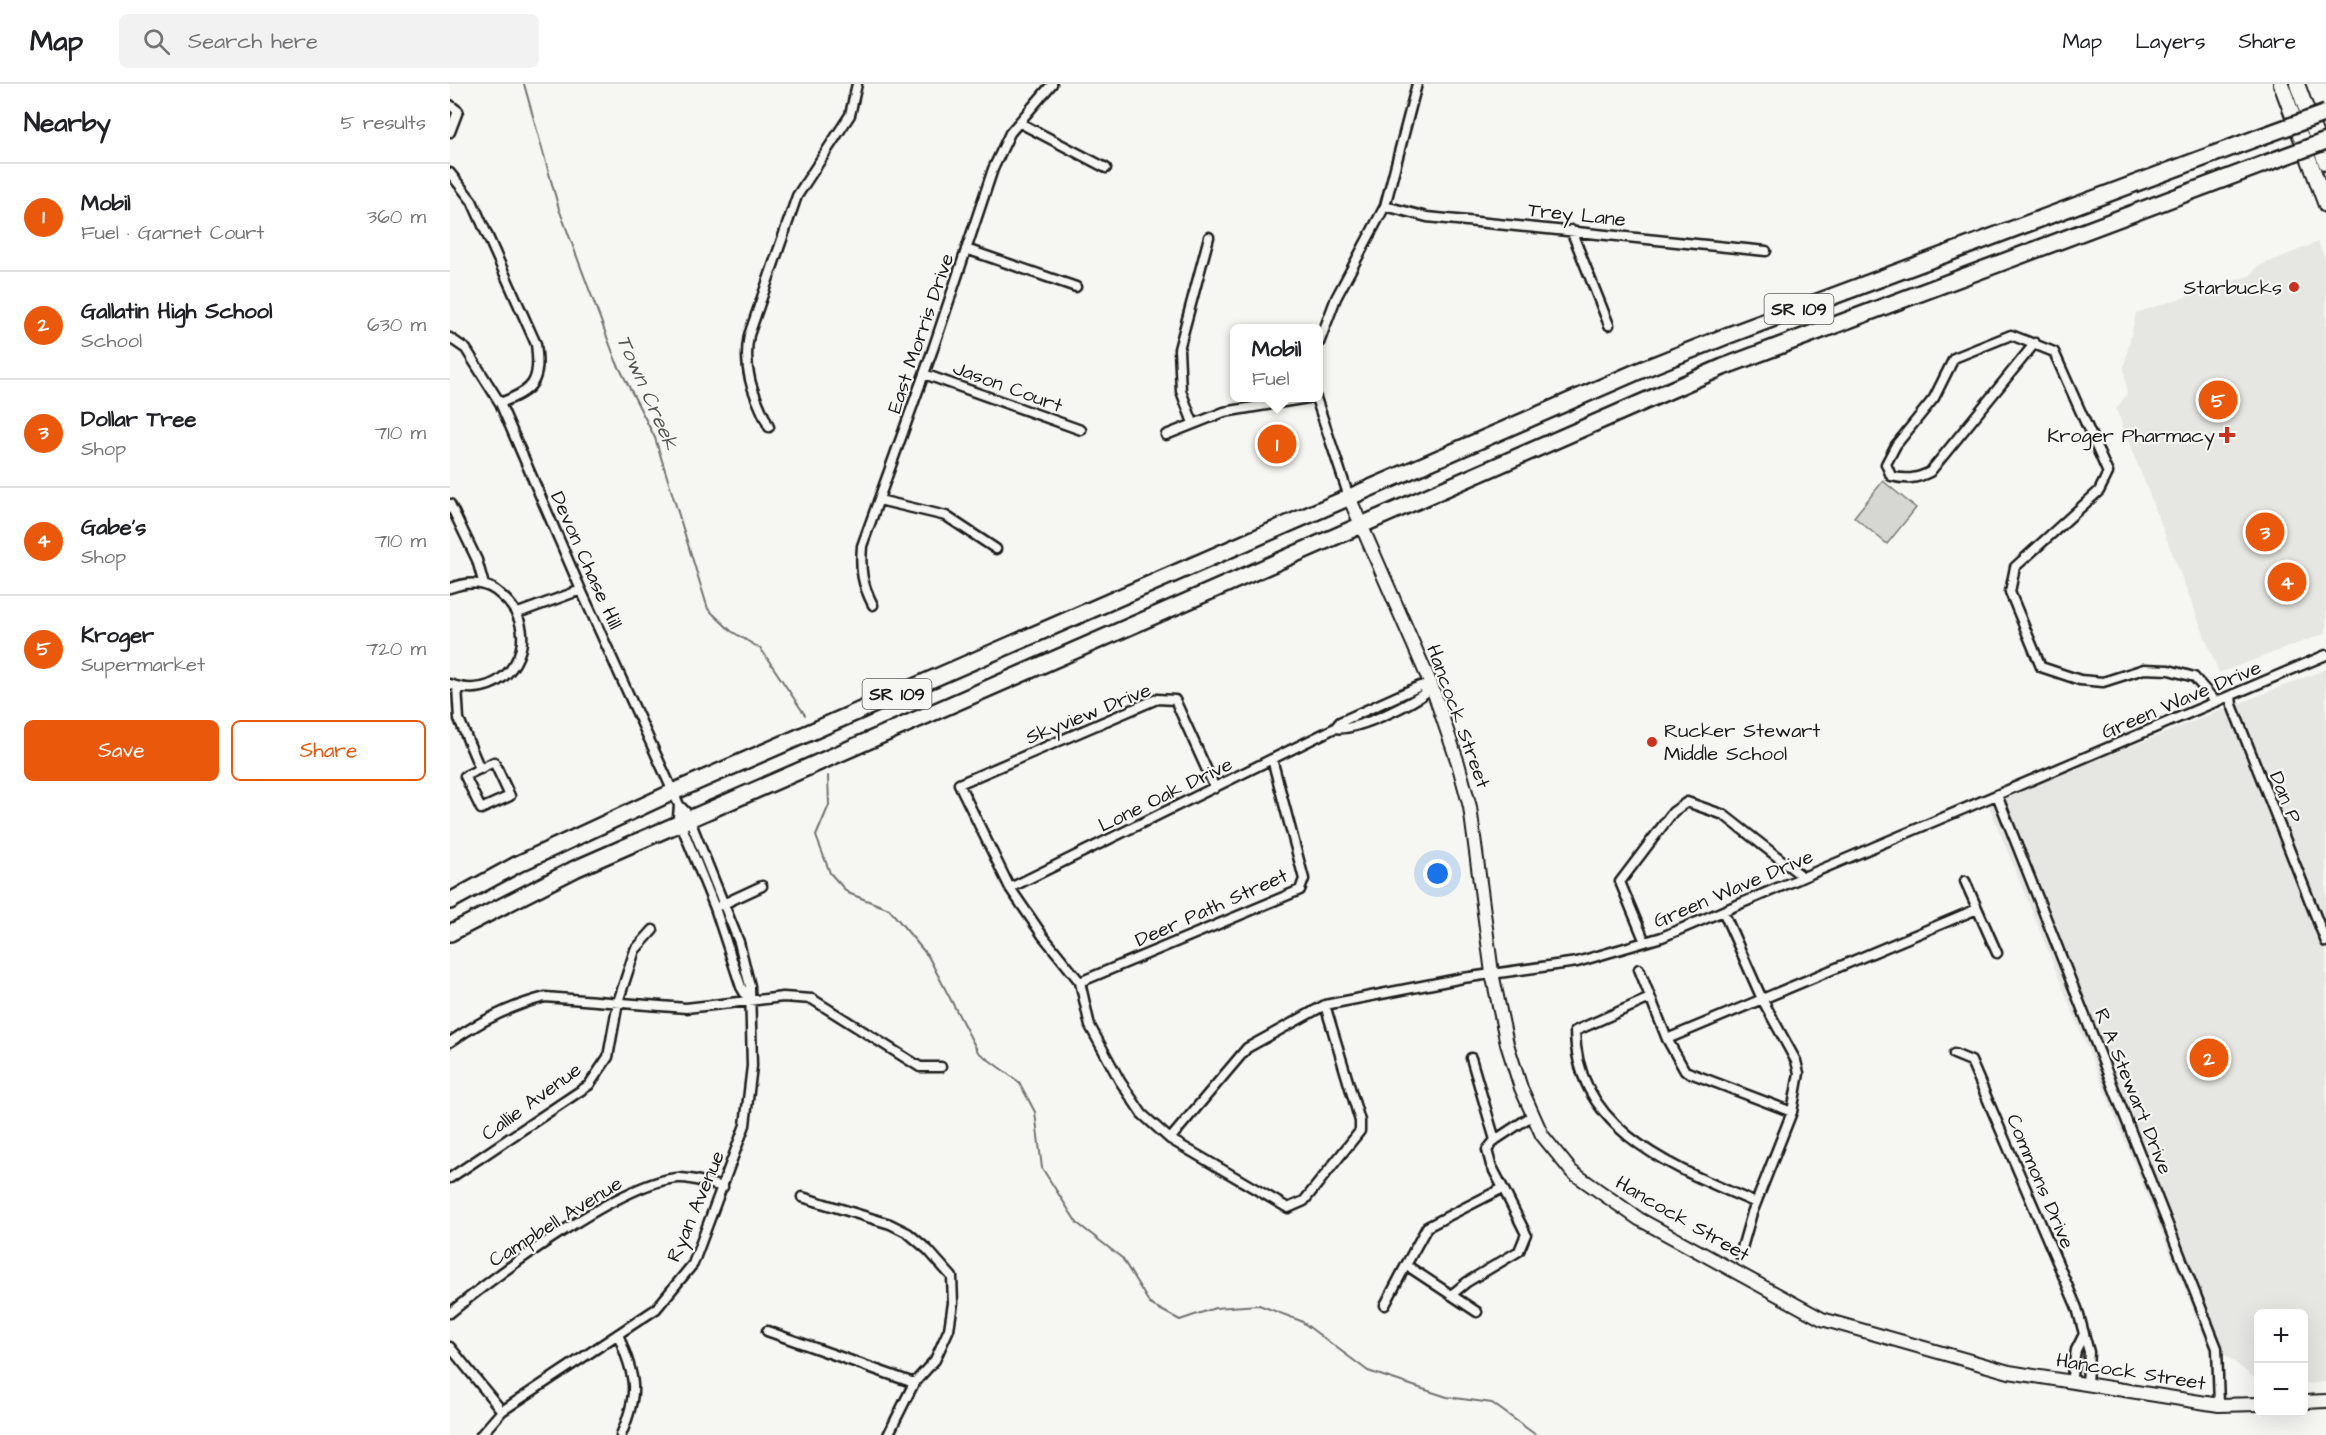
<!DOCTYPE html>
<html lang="en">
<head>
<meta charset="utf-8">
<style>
  :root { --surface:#fff; --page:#f2f2f2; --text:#202124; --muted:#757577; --line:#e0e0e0; --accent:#ea580c }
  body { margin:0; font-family:"Architects Daughter",sans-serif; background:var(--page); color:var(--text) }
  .controls { position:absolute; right:18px; bottom:18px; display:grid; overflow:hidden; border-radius:9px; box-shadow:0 6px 24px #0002 }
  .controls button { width:54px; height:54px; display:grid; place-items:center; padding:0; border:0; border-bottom:2px solid var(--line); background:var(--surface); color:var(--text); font:30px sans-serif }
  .you { position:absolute; left:988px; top:790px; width:21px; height:21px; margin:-15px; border:4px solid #fff; border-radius:50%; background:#1a73e8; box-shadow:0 0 0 9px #1a73e833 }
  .badge { display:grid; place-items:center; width:39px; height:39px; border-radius:50%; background:var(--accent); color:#fff; font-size:20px; font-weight:700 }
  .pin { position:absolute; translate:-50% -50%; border:3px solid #fff; box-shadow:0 2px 6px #0006 }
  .popup { position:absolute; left:780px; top:240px; width:93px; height:78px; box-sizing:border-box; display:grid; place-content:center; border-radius:9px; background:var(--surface); filter:drop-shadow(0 2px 4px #0005); font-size:20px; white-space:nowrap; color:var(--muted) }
  .popup b { font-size:22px; color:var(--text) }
  .popup::after { content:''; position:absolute; left:50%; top:100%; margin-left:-12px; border:12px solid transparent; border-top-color:var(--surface) }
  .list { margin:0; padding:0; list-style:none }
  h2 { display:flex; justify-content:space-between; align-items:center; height:78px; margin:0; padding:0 24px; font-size:26px }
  h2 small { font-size:20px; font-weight:400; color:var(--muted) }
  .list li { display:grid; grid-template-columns:39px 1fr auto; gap:18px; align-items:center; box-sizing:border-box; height:108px; padding:0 24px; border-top:2px solid var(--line) }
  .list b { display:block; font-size:22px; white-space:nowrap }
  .list p { margin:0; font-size:20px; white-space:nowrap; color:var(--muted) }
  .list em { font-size:20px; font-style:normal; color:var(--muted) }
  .actions { display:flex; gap:12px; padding:18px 24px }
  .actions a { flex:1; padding:14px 0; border:2px solid var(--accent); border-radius:9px; text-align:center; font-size:21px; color:var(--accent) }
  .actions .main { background:var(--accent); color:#fff }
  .icon { flex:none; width:33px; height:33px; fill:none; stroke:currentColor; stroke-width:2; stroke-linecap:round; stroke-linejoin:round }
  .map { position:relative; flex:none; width:1876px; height:1351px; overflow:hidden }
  header { display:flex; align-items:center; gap:36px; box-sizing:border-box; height:84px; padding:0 30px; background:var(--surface); border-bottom:2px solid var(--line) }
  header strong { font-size:28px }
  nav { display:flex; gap:33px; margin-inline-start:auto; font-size:21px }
  .search { width:420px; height:54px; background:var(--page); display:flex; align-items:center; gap:15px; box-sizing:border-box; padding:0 21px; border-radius:9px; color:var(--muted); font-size:22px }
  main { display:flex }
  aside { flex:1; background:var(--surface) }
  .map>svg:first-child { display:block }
</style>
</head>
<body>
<header>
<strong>Map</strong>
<div class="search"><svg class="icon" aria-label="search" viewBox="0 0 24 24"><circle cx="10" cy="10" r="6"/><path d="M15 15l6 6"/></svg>Search here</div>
<nav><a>Map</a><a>Layers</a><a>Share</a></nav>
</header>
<main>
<aside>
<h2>Nearby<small>5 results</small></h2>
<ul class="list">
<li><span class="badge">1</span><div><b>Mobil</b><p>Fuel · Garnet Court</p></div><em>360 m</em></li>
<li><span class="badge">2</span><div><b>Gallatin High School</b><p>School</p></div><em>630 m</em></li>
<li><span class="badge">3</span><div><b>Dollar Tree</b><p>Shop</p></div><em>710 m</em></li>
<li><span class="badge">4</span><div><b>Gabe's</b><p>Shop</p></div><em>710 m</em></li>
<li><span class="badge">5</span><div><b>Kroger</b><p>Supermarket</p></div><em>720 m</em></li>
</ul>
<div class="actions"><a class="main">Save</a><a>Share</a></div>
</aside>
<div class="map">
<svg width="1876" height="1351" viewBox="0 0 1876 1351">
  <rect width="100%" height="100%" fill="#f6f6f2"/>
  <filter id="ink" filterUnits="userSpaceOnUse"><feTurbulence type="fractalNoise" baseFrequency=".0167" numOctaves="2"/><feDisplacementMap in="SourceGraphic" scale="12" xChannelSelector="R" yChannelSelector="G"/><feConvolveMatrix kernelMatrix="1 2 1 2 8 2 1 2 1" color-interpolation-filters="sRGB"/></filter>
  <g filter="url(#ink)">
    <path fill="#e6e6e2" d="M1868,158L1876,177V549L1769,589L1666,325L1677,310L1674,283L1686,229L1801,191L1807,183Z
      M1876,585V1298L1854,1300V1230H1808V1297L1776,1271L1764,1277L1538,719Z"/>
    <path fill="#d6d6d2" stroke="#797977" stroke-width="1.5" d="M1433,397L1466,424L1437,460L1404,433Z"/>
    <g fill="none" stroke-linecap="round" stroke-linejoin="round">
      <path stroke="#727271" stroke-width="2" d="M74,0L109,125L166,277L205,354L258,525L281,547L311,565L355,631
        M378,692L379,721L366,752L380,789L398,809L439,825L478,872L528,968L569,998L585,1028L592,1084L627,1139L672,1174L700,1220L730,1236L765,1224L809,1221L851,1237L918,1287L997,1313L1042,1319L1086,1351"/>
      <defs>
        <path id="street" d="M0,21L8,27L0,48
          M570,39L656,84
          M0,89L22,117L86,260C91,298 84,306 50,319
          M935,122L977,133L1316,167
          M1121,146L1159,241
          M516,165L626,203
          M0,254L16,265L50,319L131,506L229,721L237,729L289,858L300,902L302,982L295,1041L243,1180L206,1225L52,1327L31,1351
          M869,259L886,214L935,122L967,0
          M1585,259L1480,388C1466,395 1456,396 1441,392L1436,380L1446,361L1484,314L1504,274L1561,251L1604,268L1658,389L1649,407L1565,483L1560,508L1591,583L1630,596L1653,598L1694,585L1719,586L1744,593L1766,618
          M474,290L631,346
          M866,314L899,413
          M743,339L731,307L729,265L759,153
          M319,343C304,311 292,287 299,251L347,112L400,31L407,0
          M716,351L774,328L858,314
          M429,416L496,432L546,465
          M0,420L27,476L34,501
          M0,504C19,497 36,497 51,511C99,551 58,622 0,600
          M423,521C412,500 410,486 412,462L483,265L543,85L560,49L602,0
          M68,529L131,506
          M7,603L9,635L30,685
          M1781,612L1782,621L1876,858
          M885,644C905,648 968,618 982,603
          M44,678L60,712L31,725L15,692Z
          M765,704L725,616L707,615L509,700L560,804L593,852L630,898L640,942L670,997L692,1030L720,1055L838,1124L854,1117L910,1047V1037L875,921
          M1547,711L1767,1264L1769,1321
          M229,721L228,733L265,824L291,903L298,915
          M1515,797L1547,869
          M560,804L885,644L890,638L970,602L982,603
          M271,821L312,802
          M1273,827L1312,915L1346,977L1349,989L1342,1028L1302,1129L1290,1171
          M1195,858L1170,798L1223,728L1237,718L1274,731L1353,793
          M1189,885L1217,955L1235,987L1342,1028
          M630,898L850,806L854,795L822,675
          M1200,914L1125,947C1126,1049 1227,1084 1306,1119
          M1217,955L1527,825
          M0,958C30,937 60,922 95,913L236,924L333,913L362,915L470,983H491
          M1504,970L1521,977L1627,1224L1639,1268L1637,1300
          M1021,974L1045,1056
          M720,1055L797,964L875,921L1013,894L1127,878L1212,853L1876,571
          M0,1094L139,1001L158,973L168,918L185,866L203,846
          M352,1113L440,1140L458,1149L478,1166L502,1193L503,1219L499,1245L485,1276L464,1299L438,1351
          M1001,1211L1017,1198L1069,1167L1076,1150L1053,1104
          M935,1221L956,1181
          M1027,1228L956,1181L977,1143L1053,1104L1041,1081L1037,1066L1045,1056L1083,1031
          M0,1229C44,1192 173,1097 228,1094C242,1093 260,1100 273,1103
          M317,1247L464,1299
          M168,1250C185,1295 190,1306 171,1351
          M0,1263L52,1327
          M1621,1298L1626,1266L1634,1250"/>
        <path id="secondary" d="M899,413L982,603L1008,679L1020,723L1042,889L1057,960L1071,1004L1092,1051L1122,1088L1189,1135L1372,1235L1559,1288L1769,1321L1808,1320
          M1854,1318L1876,1317"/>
        <path id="primary" d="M1831,0L1876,121
          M1847,0L1876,79"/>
        <path id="highway" d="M0,817L68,780L223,708L1191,286L1279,251L1807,54
          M0,849L125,785L1273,283L1814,80"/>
      </defs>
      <use href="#street" stroke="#1c1c1c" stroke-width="13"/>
      <use href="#secondary" stroke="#1c1c1c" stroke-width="16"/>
      <use href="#primary" stroke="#1c1c1c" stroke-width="18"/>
      <use href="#highway" stroke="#1c1c1c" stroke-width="20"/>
      <use href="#street" stroke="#f6f6f2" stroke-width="8"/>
      <use href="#secondary" stroke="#f6f6f2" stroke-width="12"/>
      <use href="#primary" stroke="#f6f6f2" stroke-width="14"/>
      <use href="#highway" stroke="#f6f6f2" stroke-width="15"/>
      <defs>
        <path id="highway-bridge" d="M1807,54L1876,29
          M1814,80L1876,57"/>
      </defs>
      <use href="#highway-bridge" stroke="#1c1c1c" stroke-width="20" stroke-linecap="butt"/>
      <use href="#highway-bridge" stroke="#f6f6f2" stroke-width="15"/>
    </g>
  </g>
  <g fill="#c8321e" stroke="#f6f6f2" stroke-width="2">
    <circle cx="1844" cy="203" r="6"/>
    <path d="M1774 342h6v6h6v6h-6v6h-6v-6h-6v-6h6z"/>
    <circle cx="1202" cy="658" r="6"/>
  </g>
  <g text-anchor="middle" stroke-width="4.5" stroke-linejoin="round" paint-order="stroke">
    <g fill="#f6f6f2" stroke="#5d5d5c" stroke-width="1.5">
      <rect x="1314.5" y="210" width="69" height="30" rx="4.5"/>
      <rect x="412.5" y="595" width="69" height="30" rx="4.5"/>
    </g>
    <g font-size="18" font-weight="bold" fill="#1c1c1c">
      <text x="1349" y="231">SR 109</text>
      <text x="447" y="616">SR 109</text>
    </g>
    <g font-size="20" fill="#1c1c1c" stroke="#f6f6f2">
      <text transform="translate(1127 130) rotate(6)" y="7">Trey Lane</text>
      <text transform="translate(470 249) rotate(-71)" y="7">East Morris Drive</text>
      <text transform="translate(558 302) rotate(20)" y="7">Jason Court</text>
      <text transform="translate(137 476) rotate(66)" y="7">Devon Chase Hill</text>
      <text transform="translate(1731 615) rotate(-23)" y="7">Green Wave Drive</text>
      <text transform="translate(638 629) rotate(-22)" y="7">Skyview Drive</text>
      <text transform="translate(1009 632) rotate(70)" y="7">Hancock Street</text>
      <text transform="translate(715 710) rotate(-26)" y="7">Lone Oak Drive</text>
      <text transform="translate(1836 713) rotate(68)" y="7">Dan P</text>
      <text transform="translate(1283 804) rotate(-23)" y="7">Green Wave Drive</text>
      <text transform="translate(761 823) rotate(-24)" y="7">Deer Path Street</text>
      <text transform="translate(1684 1007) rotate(68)" y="7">R A Stewart Drive</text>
      <text transform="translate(81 1017) rotate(-36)" y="7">Callie Avenue</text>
      <text transform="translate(1591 1097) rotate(67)" y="7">Commons Drive</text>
      <text transform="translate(245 1122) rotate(-67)" y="7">Ryan Avenue</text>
      <text transform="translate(1233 1134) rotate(30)" y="7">Hancock Street</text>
      <text transform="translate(105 1137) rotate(-32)" y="7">Campbell Avenue</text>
      <text transform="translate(1681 1287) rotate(9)" y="7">Hancock Street</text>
    </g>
    <g font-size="20" fill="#1c1c1c" stroke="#f6f6f2" text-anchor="end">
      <text x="1832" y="210">Starbucks</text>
      <text x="1765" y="358">Kroger Pharmacy</text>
      <text x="1214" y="653" text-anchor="start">Rucker Stewart<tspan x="1214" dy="23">Middle School</tspan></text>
    </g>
    <g font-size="21" font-style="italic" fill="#565654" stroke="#f6f6f2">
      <text transform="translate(198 308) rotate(66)" y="7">Town Creek</text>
    </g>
  </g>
</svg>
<div class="controls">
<button>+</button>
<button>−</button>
</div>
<div class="you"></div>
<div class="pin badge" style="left:827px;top:360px">1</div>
<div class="popup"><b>Mobil</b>Fuel</div>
<div class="pin badge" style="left:1759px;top:974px">2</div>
<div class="pin badge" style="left:1815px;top:448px">3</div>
<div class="pin badge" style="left:1837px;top:498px">4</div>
<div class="pin badge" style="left:1768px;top:316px">5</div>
</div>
</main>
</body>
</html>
